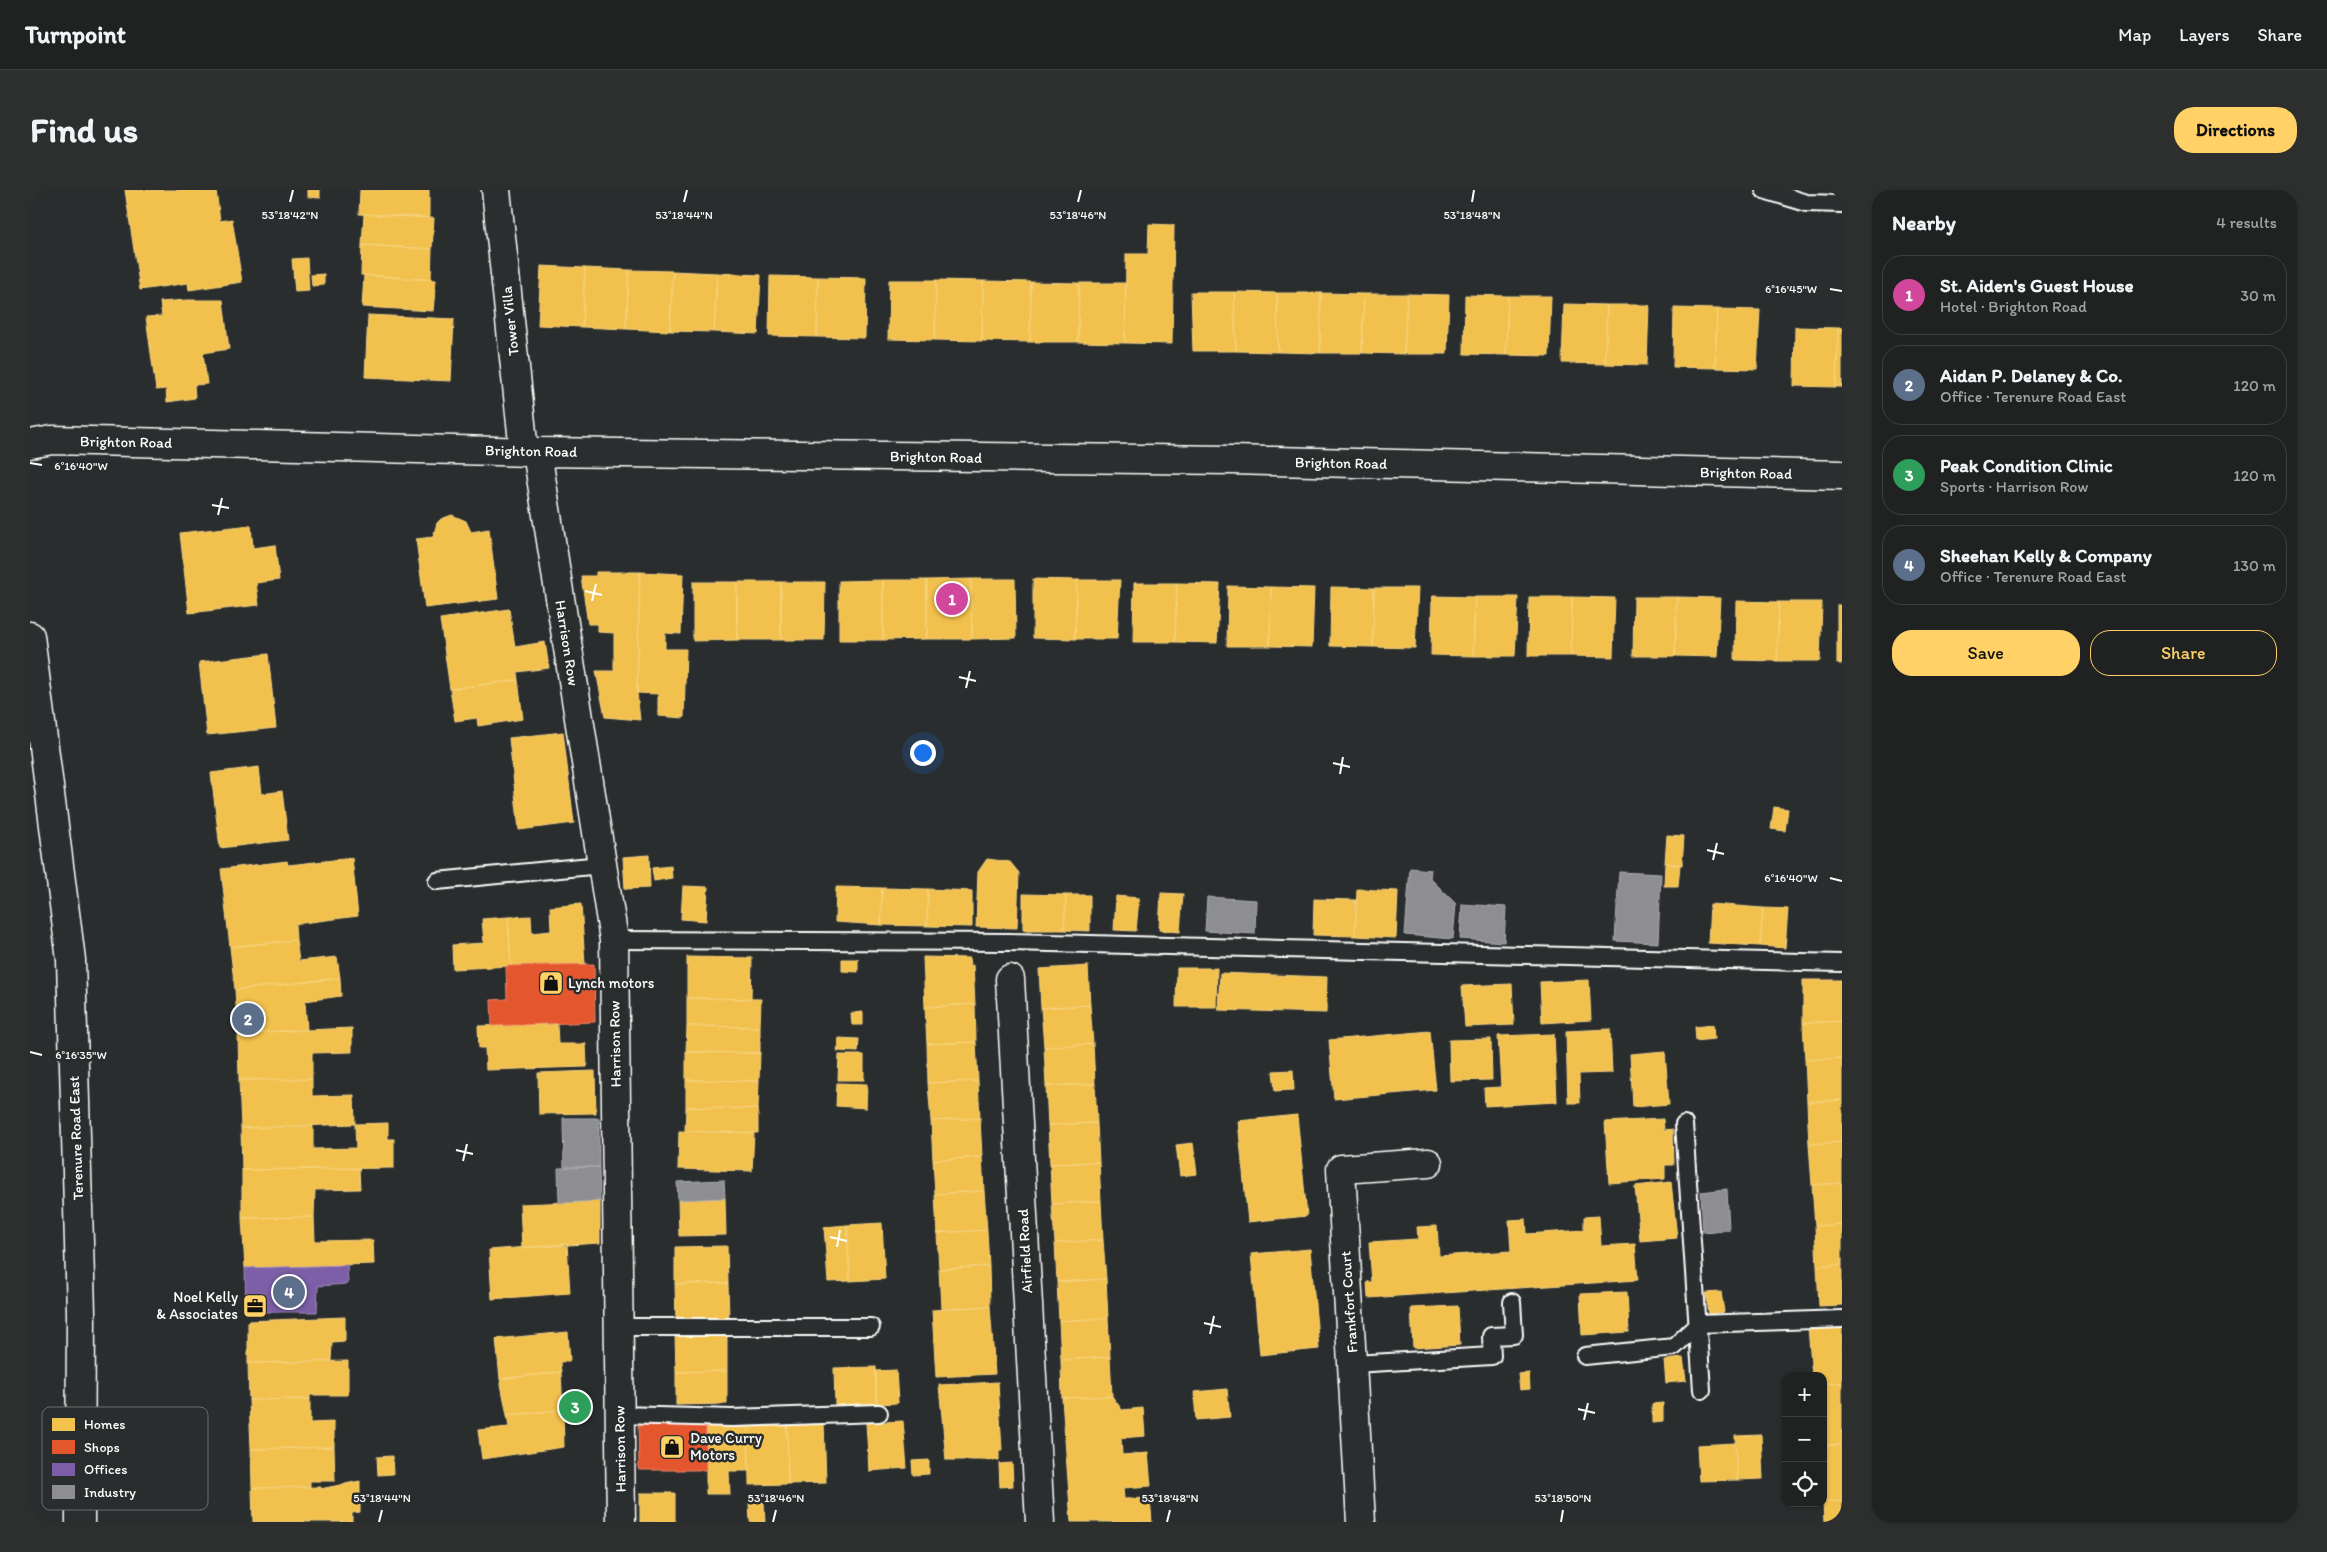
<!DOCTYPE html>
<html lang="en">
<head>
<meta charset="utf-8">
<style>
  :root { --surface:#202222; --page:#2d2f2f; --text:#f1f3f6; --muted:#a2a4a5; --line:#3d3f40; --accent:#ffd166 }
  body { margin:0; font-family:Itim,sans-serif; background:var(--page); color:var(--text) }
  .controls { position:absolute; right:15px; bottom:15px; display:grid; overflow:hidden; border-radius:10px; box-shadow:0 1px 4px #0004 }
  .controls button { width:45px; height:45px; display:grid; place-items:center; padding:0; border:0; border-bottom:1px solid var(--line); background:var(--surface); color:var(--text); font:25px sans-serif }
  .you { position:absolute; left:892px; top:562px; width:18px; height:18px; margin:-12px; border:4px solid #fff; border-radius:50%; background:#1a73e8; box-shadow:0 0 0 8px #1a73e833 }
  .badge { display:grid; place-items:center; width:32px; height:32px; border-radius:50%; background:var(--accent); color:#fff; font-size:16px; font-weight:700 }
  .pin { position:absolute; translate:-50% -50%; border:2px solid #fff; box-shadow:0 1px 5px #0006 }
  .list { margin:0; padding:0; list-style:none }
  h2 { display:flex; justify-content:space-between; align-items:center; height:65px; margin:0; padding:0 20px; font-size:21px }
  h2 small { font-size:16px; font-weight:400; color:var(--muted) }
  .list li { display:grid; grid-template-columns:32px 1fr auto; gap:15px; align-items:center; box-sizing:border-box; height:80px; margin:0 10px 10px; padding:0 10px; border:1px solid var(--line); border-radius:20px }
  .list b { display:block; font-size:19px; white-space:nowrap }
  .list p { margin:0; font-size:16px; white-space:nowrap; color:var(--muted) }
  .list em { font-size:16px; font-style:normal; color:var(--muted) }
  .actions { display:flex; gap:10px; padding:15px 20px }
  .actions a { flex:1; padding:11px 0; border:1px solid var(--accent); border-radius:20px; text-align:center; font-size:18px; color:var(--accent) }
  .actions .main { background:var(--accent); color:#111 }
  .icon { flex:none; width:28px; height:28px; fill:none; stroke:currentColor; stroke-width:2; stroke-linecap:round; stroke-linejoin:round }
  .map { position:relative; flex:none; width:1812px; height:1332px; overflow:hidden; border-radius:20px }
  header { display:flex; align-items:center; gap:30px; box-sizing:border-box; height:70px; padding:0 25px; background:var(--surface); border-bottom:1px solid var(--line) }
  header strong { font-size:24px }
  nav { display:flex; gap:28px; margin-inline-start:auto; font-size:18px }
  .intro { display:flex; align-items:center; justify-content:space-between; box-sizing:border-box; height:120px; padding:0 30px }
  h1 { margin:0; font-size:35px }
  .button { padding:12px 22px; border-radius:20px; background:var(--accent); color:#111; font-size:18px; font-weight:700 }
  main { display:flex; gap:30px; padding:0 30px }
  aside { flex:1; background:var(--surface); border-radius:20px; box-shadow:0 1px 4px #0004 }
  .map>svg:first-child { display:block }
</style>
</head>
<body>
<header>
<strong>Turnpoint</strong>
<nav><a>Map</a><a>Layers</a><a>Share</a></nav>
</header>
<div class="intro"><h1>Find us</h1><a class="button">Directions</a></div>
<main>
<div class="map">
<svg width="1812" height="1332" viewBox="0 0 1812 1332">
  <rect width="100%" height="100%" fill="#2a2d2e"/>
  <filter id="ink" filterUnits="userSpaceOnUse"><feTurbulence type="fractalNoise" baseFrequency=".02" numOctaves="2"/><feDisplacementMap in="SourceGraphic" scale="10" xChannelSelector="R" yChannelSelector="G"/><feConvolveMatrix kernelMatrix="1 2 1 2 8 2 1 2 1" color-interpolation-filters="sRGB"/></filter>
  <g filter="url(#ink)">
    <path fill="#f2c14e" stroke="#f6d483" d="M95,0H186L190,31L202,29L212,92L159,100L158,93L110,100Z
      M278,0H290V8L278,7Z
      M330,0H399V28L329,24Z
      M334,24L404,28L402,59L332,55Z
      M1119,34L1144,35L1142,154L1095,153L1096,64H1118Z
      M332,55L402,59L401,90L331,85Z
      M277,68L279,101L265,102L262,69Z
      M511,76L555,78L552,137L508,135Z
      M555,78L599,80L596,139L552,137Z
      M599,80L643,81L640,141L596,139Z
      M643,81L687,83L684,142L640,141Z
      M687,83L731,85L728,144L684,142Z
      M294,84V95L282,96L281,85Z
      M334,85L406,90L403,121L332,117Z
      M740,86L788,87L787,147L739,146Z
      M788,87L836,88L835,148L787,147Z
      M859,90H906L905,150L858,149Z
      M906,90L953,91L952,151L905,150Z
      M953,91L1001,92L1000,152L952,151Z
      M1001,92L1049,93L1048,152H1000Z
      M1049,93H1096L1095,153L1048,152Z
      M1161,102H1204L1206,161H1163Z
      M1204,102L1247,103L1248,162L1206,161Z
      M1247,103H1291L1290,163L1248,162Z
      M1291,103L1334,104L1332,163H1290Z
      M1334,104H1377L1374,164L1332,163Z
      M1377,104L1419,105L1417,164H1374Z
      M1435,105L1478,106L1476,165L1434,164Z
      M1478,106H1521L1519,166L1476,165Z
      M157,110H193L199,159L173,163L177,194L164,195L165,208L137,212L136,199L126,200L116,127L132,126L130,112Z
      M1534,114L1577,115L1575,174L1532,173Z
      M1577,115H1619L1617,175L1575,174Z
      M1644,118L1687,119L1685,178L1643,177Z
      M1687,119L1730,120L1727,179L1685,178Z
      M338,125L424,129L421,191L335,187Z
      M1765,137L1808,138L1806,197L1764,196Z
      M1808,138H1812V197H1806Z
      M422,325L436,331L441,342L459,339L468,409L395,418L386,349L403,347L407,333L411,329Z
      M221,335L223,358L245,355L249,390L226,393L229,415L159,423L150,343Z
      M566,382H610L607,503L610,530L575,527L566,481H584V443L568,442V434H558L551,386H566Z
      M610,382L653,384L651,444L635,443V459H656L654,528L628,526V504L607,503Z
      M941,389H985L986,448L942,449Z
      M941,389L942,449H897V390Z
      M1003,389L1047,390L1045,449L1003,448Z
      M853,390H897V449L853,450Z
      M853,390V450H809V391Z
      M1047,390H1090L1087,449H1045Z
      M663,392H707V450L663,451Z
      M707,392H751V450H707Z
      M751,392H795L794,450H751Z
      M1104,393H1147L1145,452H1103Z
      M1147,393L1190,394L1187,453L1145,452Z
      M1198,396L1241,397L1240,456H1197Z
      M1241,397L1284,398L1282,457L1240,456Z
      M1301,397L1344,398L1343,457L1300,456Z
      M1344,398H1388L1385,458L1343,457Z
      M1402,406L1445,407L1443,466L1401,465Z
      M1445,407H1488L1485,466H1443Z
      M1499,407H1542L1541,466H1498Z
      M1542,407L1585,408L1583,467L1541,466Z
      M1604,407H1647L1645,466H1603Z
      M1647,407L1690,408L1687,467L1645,466Z
      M1706,411L1749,412L1747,471L1705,470Z
      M1749,412H1792L1790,471H1747Z
      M1807,415H1812V474H1807Z
      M479,419L485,457L515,452L519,478L487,482L488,490L420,499L410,429Z
      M238,464L246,538L177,545L169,472Z
      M488,490L493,529L448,536L447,528L425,531L420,499Z
      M533,542L544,633L489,640L479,548Z
      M229,577L232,604L252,601L258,650L190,658L181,583Z
      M1744,617L1758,619L1755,641L1741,639Z
      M1637,645L1654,646L1652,675L1635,673Z
      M619,665L620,698L595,699L593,667Z
      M322,668L328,726L265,734L266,750L200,757L191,679L257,671L258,675Z
      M957,669L980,672L989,683L987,738L946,737L948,682Z
      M1635,673L1650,675L1648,696H1634Z
      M641,676L642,688L624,691L622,678Z
      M653,696L678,697L676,731L651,729Z
      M806,697L852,698L851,735L805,732Z
      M852,698L898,699L897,736L851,735Z
      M898,699L942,701V737L897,736Z
      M1327,699L1368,701L1366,748L1325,746Z
      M1131,703L1153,704L1150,742L1129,740Z
      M993,704L1036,705L1034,740H993Z
      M1036,705H1060V741L1034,740Z
      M1086,706L1109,708L1106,741L1084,740Z
      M1284,709L1326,710L1325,746L1283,745Z
      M551,714L555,774L481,776L478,727L501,726L502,743L521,741L520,717Z
      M1680,714L1733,718L1730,756L1678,753Z
      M1733,718L1758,719L1755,758L1730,756Z
      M478,727L481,776L423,779L422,755L454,753L452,729Z
      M266,750L269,771L307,767L310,788L205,800L200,757Z
      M657,767L722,768L721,809L657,808Z
      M893,767L939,768L940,776L943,775L945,814L895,817Z
      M812,769H828V782L812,781Z
      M1058,776L1060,815L1011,818L1009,779Z
      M1147,778H1187L1186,817H1146Z
      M1190,783L1297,787L1296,823L1188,820Z
      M310,788L311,806L275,811L277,840L208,843L205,800Z
      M1559,790L1561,830L1512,833L1510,792Z
      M1773,790H1812V831L1773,833Z
      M1482,794L1484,835L1435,837L1432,796Z
      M657,808L731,809L730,837L657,836Z
      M945,814L946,852L897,854L895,817Z
      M1060,815L1063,854L1014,857L1011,818Z
      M833,822V835H822L821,823Z
      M1812,831V868L1775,870L1773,833Z
      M527,834L528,854H556L557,877L456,880L455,858H449L448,836Z
      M1683,835L1684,849L1666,851L1665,837Z
      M657,836L730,837V863L656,862Z
      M322,838V862L282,863V889L209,890L208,843Z
      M1580,839L1582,883L1549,884L1550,913H1538L1536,841Z
      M1400,841L1406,900L1304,909L1299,850Z
      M1524,844L1527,912L1455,916L1454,898L1471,897L1468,846Z
      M808,848L829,849L828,862L807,861Z
      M1461,849L1462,890L1420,891L1419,850Z
      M946,852L948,891L898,893L897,854Z
      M1063,854L1065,894L1016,896L1014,857Z
      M1635,861L1639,914L1603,917L1600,864Z
      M656,862L730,863L729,891L656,890Z
      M809,865H834V890H808Z
      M1812,868V910L1777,912L1775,870Z
      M1263,880L1264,900L1245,901L1243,881Z
      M565,881L566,923L509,924L508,883Z
      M282,889V906L324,905L325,934L211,938L209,890Z
      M656,890L729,891L728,919L656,917Z
      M948,891L950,928L901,931L898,893Z
      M807,893L837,894L836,918L806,916Z
      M1065,894L1067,933L1018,935L1016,896Z
      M1812,910V952L1779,954L1777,912Z
      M656,917L728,919V943L655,941Z
      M1267,925L1277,1026L1218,1032L1208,931Z
      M950,928L952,967L903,970L901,931Z
      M1633,929L1634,940L1643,939L1644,975H1635V989L1579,993L1575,932Z
      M358,933V949H364V978L212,980L211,938L283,936V959L326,958L325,934Z
      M1067,933L1069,972L1020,974L1018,935Z
      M649,941L724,943L722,981L648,979Z
      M1812,952V993L1782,995L1779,954Z
      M1163,953L1167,984L1150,986L1146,955Z
      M952,967L954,1001L905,1004L903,970Z
      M1069,972L1071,1011L1022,1014L1020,974Z
      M329,978L330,999L285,1000L284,1027L212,1028V980Z
      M1641,992L1647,1048L1610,1051L1605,996Z
      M1812,993V1034L1785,1036L1782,995Z
      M954,1001L957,1040L907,1043L905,1004Z
      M695,1008L696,1045L649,1046L648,1010Z
      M570,1011V1053L492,1058L490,1014Z
      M1071,1011L1073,1050L1025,1053L1022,1014Z
      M1569,1026L1571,1056L1605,1054L1608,1090L1338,1108L1337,1092H1342L1339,1052L1388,1049L1387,1037L1407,1036L1409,1066L1481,1061L1479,1030L1496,1029L1497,1044L1554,1040V1027Z
      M284,1027L285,1051L343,1050L344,1074L215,1078L212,1028Z
      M852,1033L855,1089L820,1091L817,1035Z
      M1812,1034V1074L1787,1076L1785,1036Z
      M817,1035L820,1091L798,1092L794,1037Z
      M957,1040L959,1076L909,1079L907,1043Z
      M1073,1050L1076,1089L1027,1092L1025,1053Z
      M537,1054L540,1103L462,1109L459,1060Z
      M697,1056L698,1093L645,1094V1057Z
      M1280,1059L1289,1159L1230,1165L1221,1064Z
      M1812,1074V1115L1789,1116L1787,1076Z
      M959,1076L960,1116L911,1119L909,1079Z
      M1076,1089L1078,1128L1029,1131L1027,1092Z
      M698,1093L699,1130L646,1131L645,1094Z
      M1597,1102L1599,1142L1552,1145L1550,1104Z
      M1691,1102L1694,1122L1679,1124L1676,1103Z
      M960,1116L965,1184L906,1187L902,1120Z
      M1428,1116L1430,1155L1383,1158L1381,1118Z
      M315,1127V1151L302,1152L301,1171L218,1173V1131Z
      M1078,1128L1080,1167L1031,1170L1029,1131Z
      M1812,1134V1193L1793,1194V1186H1782L1778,1137Z
      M538,1142L540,1171L530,1172L531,1182L470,1189L466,1149Z
      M697,1144V1181L646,1182L645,1145Z
      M1080,1167L1082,1206L1032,1208L1031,1170Z
      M1653,1168L1656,1191L1636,1193L1634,1170Z
      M318,1171V1205H280V1209L219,1210L218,1173Z
      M846,1177L847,1214L805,1215L804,1178Z
      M866,1180L868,1213L847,1214L845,1181Z
      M697,1181V1214L646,1215V1182Z
      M531,1182L533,1220L477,1225L470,1189Z
      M1499,1183L1500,1199L1490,1200L1488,1184Z
      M968,1192L972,1261H969V1270H916L909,1195Z
      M1812,1193V1254L1793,1256V1194Z
      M1197,1199L1200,1227L1166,1230L1164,1202Z
      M1082,1206L1092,1220L1113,1218L1115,1246L1091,1248L1092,1265L1118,1263L1121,1296L1093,1298L1094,1309L1120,1308L1122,1332H1041L1032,1208Z
      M280,1209V1233L304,1232V1257L221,1259L219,1210Z
      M1633,1213V1232L1622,1233V1214Z
      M533,1220L534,1257L452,1269L448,1240L479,1237L477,1225Z
      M873,1231L877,1278L839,1281L836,1233Z
      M794,1232L796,1293L758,1294L757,1233Z
      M757,1233L758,1294L719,1295L718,1234Z
      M676,1234H718L719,1281H699L700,1304H676Z
      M1731,1245L1733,1289L1707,1290L1705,1246Z
      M1705,1253L1707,1290L1669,1291L1667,1255Z
      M1812,1254V1311L1793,1312V1256Z
      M304,1257L305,1291H280V1297L222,1298L221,1259Z
      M362,1266L363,1284L348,1285L347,1267Z
      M899,1270V1284L883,1285L882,1271Z
      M982,1273L983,1296L970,1297L969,1274Z
      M330,1291V1322L322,1323V1332H223L222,1298L291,1297L290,1299Z
      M610,1303H645V1332H610Z
      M1812,1311V1332H1794L1793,1312Z
      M734,1312L735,1332H720L719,1313Z"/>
    <path fill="#e4572e" stroke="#ec896d" d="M564,774L565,832L462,836L461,810L477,809L476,776Z
      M608,1232L676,1234V1280H609Z"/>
    <path fill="#7b5ea7" stroke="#a38ec1" d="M317,1075L318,1094L288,1096L287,1122H216L215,1078Z"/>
    <path fill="#8d8d92" stroke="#afafb3" d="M1380,678L1401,680L1400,688L1426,714L1423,749L1375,745Z
      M1589,682L1631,684L1628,753L1585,751Z
      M1177,707L1226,710L1225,744L1175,741Z
      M1432,714L1476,717L1474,752L1430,749Z
      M533,928H569V977H534Z
      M569,977L570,1011L529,1013L528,978Z
      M694,990L695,1008L648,1010L647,992Z
      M1697,999L1699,1040L1673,1042L1671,1002Z"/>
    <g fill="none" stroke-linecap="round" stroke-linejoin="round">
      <defs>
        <path id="service" d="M1734,0L1776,13L1812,14
          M407,691L571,675
          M584,750L979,752L1811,773
          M1654,934L1672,1200
          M588,1137H841
          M1555,1166L1644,1157L1668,1134L1812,1129
          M1323,1174L1462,1166L1461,1146L1484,1145L1482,1112
          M590,1225L702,1228L849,1223"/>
        <path id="minor" d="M466,0L494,261
          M0,254L22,250L507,262L1202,270L1812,285
          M507,262L584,750L591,1332
          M980,789L1010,1332
          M1331,1332L1311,979L1398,973"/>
        <path id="secondary" d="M0,446L41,770L51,1123L50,1332"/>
      </defs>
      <use href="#service" stroke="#fff" stroke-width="20"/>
      <use href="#minor" stroke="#fff" stroke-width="31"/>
      <use href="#secondary" stroke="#fff" stroke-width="31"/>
      <use href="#service" stroke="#2a2d2e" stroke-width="16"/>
      <use href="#minor" stroke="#2a2d2e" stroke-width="28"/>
      <use href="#secondary" stroke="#2a2d2e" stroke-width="28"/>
    </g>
  </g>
  <path fill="none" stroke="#fff" stroke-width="2" d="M260,12L263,0M654,12L657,0M1048,12L1051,0M1442,12L1444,0M1800,99L1812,101M0,273L12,275M182,315L199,318M188,325L192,308M555,401L572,405M562,411L566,394M929,487L946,491M936,498L940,481M1303,573L1320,577M1310,584L1313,567M1677,660L1694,664M1683,670L1687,653M1800,688L1812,691M0,862L12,865M426,960L443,964M433,971L437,954M800,1047L817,1051M807,1057L810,1040M1174,1133L1191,1137M1180,1144L1184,1126M1548,1219L1565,1223M1554,1230L1558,1213M349,1332L352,1320M743,1332L746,1320M1137,1332L1140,1320M1531,1332L1533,1320"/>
  <defs>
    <symbol id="shop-square" viewBox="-11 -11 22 22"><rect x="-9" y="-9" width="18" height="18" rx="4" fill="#ffd166" stroke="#2a2d2e"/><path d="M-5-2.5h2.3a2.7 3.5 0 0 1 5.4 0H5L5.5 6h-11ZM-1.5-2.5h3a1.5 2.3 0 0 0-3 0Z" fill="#111"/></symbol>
    <symbol id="office-square" viewBox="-11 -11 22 22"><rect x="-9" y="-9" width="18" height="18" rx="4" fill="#ffd166" stroke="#2a2d2e"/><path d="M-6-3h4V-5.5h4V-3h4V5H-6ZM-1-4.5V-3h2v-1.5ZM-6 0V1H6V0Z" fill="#111"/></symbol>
  </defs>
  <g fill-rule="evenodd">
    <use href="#shop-square" x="507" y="779" width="28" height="28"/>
    <use href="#office-square" x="211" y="1102" width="28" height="28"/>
    <use href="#shop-square" x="628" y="1243" width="28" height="28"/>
  </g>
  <g text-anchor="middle" stroke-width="5" stroke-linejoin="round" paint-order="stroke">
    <g font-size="15" fill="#fff" stroke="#2a2d2e">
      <text transform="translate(480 131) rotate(-96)" y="5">Tower Villa</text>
      <text transform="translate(96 252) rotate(1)" y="5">Brighton Road</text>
      <text transform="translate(501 261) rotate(1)" y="5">Brighton Road</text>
      <text transform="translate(906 267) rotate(1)" y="5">Brighton Road</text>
      <text transform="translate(1311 273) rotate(1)" y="5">Brighton Road</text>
      <text transform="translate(1716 283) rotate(1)" y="5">Brighton Road</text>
      <text transform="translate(537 453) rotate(81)" y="5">Harrison Row</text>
      <text transform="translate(585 854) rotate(-91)" y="5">Harrison Row</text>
      <text transform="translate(46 948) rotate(-92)" y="5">Terenure Road East</text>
      <text transform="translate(995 1061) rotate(-93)" y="5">Airfield Road</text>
      <text transform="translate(1319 1112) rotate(-94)" y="5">Frankfort Court</text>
      <text transform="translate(590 1259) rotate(-91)" y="5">Harrison Row</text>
    </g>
    <g font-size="15" fill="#fff" stroke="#2a2d2e" text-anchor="start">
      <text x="538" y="798">Lynch motors</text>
      <text x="208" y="1112" text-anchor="end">Noel Kelly<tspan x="208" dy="17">&amp; Associates</tspan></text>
      <text x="660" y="1253">Dave Curry<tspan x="660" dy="17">Motors</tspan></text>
    </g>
  </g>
  <rect x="12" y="1217" width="166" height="103" rx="8" fill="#2a2d2e" stroke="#6a6c6d" stroke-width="1"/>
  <rect x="22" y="1228" width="23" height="13" fill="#f2c14e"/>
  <rect x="22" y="1250" width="23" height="14" fill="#e4572e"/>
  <rect x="22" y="1273" width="23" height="13" fill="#7b5ea7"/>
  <rect x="22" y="1295" width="23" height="14" fill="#8d8d92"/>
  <g font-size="14" fill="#fff">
    <text x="54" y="1239">Homes</text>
    <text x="54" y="1262">Shops</text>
    <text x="54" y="1284">Offices</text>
    <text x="54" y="1307">Industry</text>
  </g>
  <g font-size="12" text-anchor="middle" fill="#fff" stroke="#2a2d2e" stroke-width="5" stroke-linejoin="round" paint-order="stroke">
    <text x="260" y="29">53°18'42"N</text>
    <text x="654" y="29">53°18'44"N</text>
    <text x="1048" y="29">53°18'46"N</text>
    <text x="1442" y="29">53°18'48"N</text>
    <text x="1761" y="103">6°16'45"W</text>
    <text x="51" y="280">6°16'40"W</text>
    <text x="1761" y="692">6°16'40"W</text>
    <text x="51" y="869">6°16'35"W</text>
    <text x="352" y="1312">53°18'44"N</text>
    <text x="746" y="1312">53°18'46"N</text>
    <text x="1140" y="1312">53°18'48"N</text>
    <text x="1533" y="1312">53°18'50"N</text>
  </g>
</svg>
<div class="controls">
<button>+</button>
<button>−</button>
<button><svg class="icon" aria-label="locate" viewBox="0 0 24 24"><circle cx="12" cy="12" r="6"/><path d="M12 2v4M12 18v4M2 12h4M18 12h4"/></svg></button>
</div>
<div class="you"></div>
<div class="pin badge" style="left:922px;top:409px;background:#d1479c">1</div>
<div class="pin badge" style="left:218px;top:829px;background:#5c6f8a">2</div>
<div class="pin badge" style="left:545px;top:1217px;background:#2e9e5b">3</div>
<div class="pin badge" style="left:259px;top:1102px;background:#5c6f8a">4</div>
</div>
<aside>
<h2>Nearby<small>4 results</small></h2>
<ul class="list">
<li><span class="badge" style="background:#d1479c">1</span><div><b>St. Aiden's Guest House</b><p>Hotel · Brighton Road</p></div><em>30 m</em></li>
<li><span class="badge" style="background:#5c6f8a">2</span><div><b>Aidan P. Delaney &amp; Co.</b><p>Office · Terenure Road East</p></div><em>120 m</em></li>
<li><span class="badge" style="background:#2e9e5b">3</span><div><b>Peak Condition Clinic</b><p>Sports · Harrison Row</p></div><em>120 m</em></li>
<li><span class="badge" style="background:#5c6f8a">4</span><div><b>Sheehan Kelly &amp; Company</b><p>Office · Terenure Road East</p></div><em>130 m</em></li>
</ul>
<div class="actions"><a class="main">Save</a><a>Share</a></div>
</aside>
</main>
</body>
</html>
